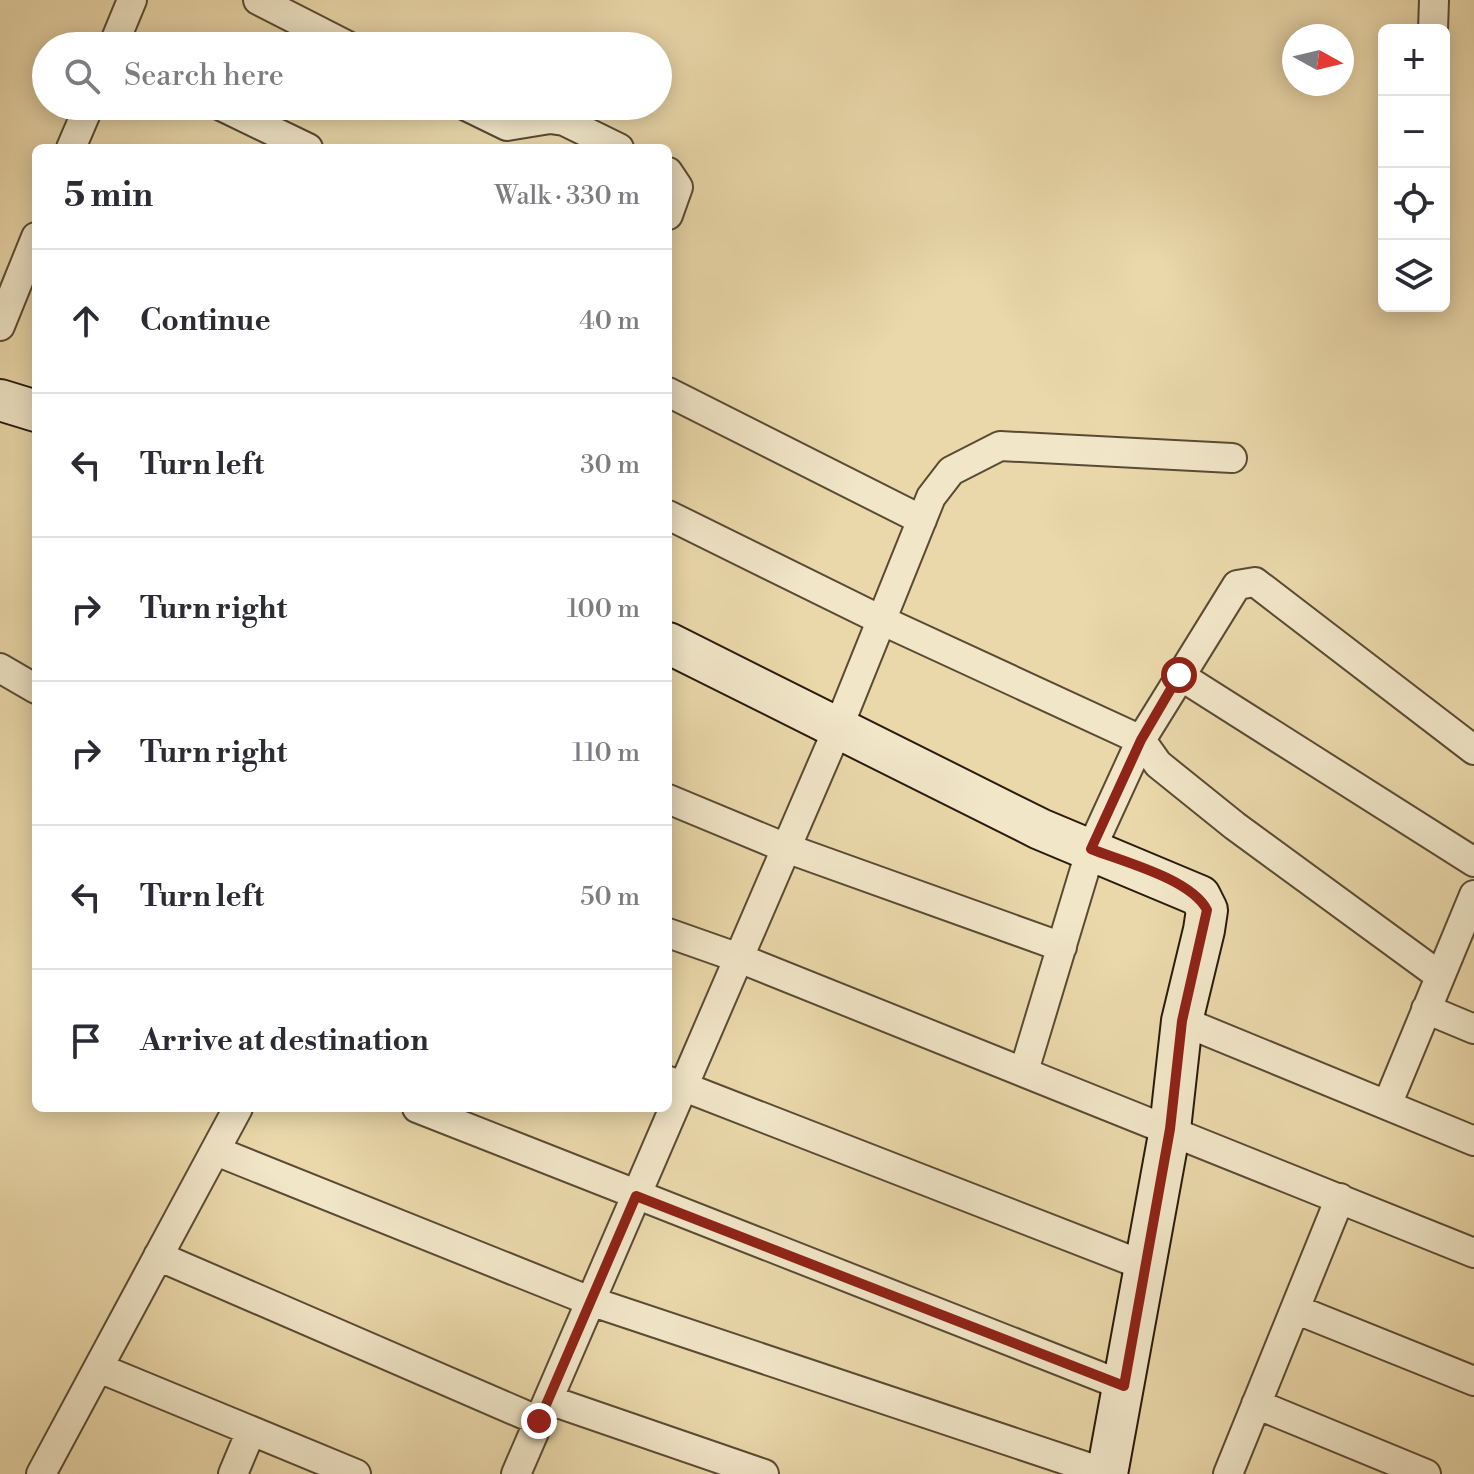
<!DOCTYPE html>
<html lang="en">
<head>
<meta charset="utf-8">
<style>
  :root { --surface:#fff; --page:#f7f7f7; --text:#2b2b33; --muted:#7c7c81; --line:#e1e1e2 }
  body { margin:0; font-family:"Libre Bodoni",serif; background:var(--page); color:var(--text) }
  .controls { position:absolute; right:24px; top:24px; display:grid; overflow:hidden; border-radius:12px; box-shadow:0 4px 20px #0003 }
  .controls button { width:72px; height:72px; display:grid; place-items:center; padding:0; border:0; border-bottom:2px solid var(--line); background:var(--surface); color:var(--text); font:40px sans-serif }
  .compass { position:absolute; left:1282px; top:24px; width:72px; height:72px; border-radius:50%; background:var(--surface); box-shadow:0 4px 20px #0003; rotate:98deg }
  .stop { position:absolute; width:24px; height:24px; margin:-18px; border:6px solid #8f2418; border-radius:50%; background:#fff }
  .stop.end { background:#8f2418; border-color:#fff; box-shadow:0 2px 8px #0008 }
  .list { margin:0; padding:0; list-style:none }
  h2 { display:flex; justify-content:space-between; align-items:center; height:104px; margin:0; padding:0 32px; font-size:34px }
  h2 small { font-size:26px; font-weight:400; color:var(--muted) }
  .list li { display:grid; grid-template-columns:52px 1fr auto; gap:24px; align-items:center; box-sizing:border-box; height:144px; padding:0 32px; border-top:2px solid var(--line) }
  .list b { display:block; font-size:30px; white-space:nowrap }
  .list em { font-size:26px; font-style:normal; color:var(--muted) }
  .icon { flex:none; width:44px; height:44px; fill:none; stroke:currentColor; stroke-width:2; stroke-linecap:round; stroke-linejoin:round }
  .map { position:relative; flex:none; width:1474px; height:1474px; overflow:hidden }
  .search { position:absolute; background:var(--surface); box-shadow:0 4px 20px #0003; left:32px; top:32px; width:640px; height:88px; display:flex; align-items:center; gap:20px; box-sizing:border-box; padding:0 28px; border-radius:44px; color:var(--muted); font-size:30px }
  .panel { position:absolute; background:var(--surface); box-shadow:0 4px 20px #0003; left:32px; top:144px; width:640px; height:968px; border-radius:12px }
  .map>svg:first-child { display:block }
</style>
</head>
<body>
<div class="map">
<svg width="1474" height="1474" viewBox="0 0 1474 1474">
  <rect width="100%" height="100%" fill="#ead8aa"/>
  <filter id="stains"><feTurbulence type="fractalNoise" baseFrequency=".0025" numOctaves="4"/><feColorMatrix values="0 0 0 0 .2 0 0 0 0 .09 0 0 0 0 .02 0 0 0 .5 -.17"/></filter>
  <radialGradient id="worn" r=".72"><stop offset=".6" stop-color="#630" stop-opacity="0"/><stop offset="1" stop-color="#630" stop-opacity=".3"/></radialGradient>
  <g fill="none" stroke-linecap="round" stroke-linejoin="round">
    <defs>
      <path id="street" d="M258,0L348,46
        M1433,30L1434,0
        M113,46L132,0
        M221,106L308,148
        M466,106L507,126L550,119L564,121L619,148
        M71,148L89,106
        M668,172L678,187L668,215
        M0,326L36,237
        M668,392L922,520
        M668,515L881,620L1141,740L1158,764L1235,826L1440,976
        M0,668L36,689
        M1179,675L1474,862
        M668,799L786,848L1062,947
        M668,933L739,958L1474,1253
        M1426,1009L1474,1029
        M1182,1021L1474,1141
        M1024,1071L1091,849L1141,740L1237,585L1255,582L1474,750
        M669,1081L1145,1266
        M1387,1105L1474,895
        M417,1108L1124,1386
        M216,1151L590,1301L1108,1474
        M158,1256L539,1421
        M1295,1309L1474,1381
        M99,1368L356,1474
        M549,1400L764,1474
        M1256,1404L1426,1474
        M41,1474L238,1108
        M233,1474L251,1431
        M516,1474L838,728L931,497L951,471L1000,446L1232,458
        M1228,1474L1340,1198"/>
      <path id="secondary" d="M0,400L36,411
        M668,643L1040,829L1200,896L1207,910L1204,930L1182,1021L1170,1129L1107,1474"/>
    </defs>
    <use href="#street" stroke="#5a4a34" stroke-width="32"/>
    <use href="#secondary" stroke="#2a1a0c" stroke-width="44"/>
    <use href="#street" stroke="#f1e6c8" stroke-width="28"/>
    <use href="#secondary" stroke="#f1e6c8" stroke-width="40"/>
  </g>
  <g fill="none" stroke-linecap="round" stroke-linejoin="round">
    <path stroke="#8f2418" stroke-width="10" d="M539,1421L636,1196L1124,1386L1170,1129L1182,1021L1207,910C1191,879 1124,862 1091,849L1141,740L1179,675"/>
  </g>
  <rect width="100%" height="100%" filter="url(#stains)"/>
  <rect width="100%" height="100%" fill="url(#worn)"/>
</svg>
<div class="controls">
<button>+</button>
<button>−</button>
<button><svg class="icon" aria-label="locate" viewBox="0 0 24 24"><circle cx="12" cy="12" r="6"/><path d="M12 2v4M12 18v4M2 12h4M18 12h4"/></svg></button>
<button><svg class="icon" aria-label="layers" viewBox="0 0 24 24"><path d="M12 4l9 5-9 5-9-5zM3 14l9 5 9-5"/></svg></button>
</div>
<svg class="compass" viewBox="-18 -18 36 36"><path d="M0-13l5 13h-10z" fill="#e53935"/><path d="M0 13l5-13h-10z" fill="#7c7c81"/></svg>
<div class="stop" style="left:1179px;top:675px"></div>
<div class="stop end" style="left:539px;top:1421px"></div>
<div class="search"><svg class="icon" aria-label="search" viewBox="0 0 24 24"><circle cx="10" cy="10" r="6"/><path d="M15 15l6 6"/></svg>Search here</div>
<section class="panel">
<h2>5 min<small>Walk · 330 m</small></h2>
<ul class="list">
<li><svg class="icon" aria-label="ahead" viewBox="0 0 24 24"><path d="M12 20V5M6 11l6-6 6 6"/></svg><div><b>Continue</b></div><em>40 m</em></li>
<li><svg class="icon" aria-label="left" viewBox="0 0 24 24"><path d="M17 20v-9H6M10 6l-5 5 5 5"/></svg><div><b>Turn left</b></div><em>30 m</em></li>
<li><svg class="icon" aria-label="right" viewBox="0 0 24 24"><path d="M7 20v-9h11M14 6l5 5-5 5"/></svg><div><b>Turn right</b></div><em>100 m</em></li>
<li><svg class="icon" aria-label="right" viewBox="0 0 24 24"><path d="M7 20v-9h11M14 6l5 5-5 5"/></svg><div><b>Turn right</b></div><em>110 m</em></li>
<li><svg class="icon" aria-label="left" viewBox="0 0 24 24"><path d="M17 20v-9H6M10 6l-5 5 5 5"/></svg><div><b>Turn left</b></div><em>50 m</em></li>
<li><svg class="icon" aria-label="arrive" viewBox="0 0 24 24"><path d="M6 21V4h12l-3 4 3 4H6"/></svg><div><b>Arrive at destination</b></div></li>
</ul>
</section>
</div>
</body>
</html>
